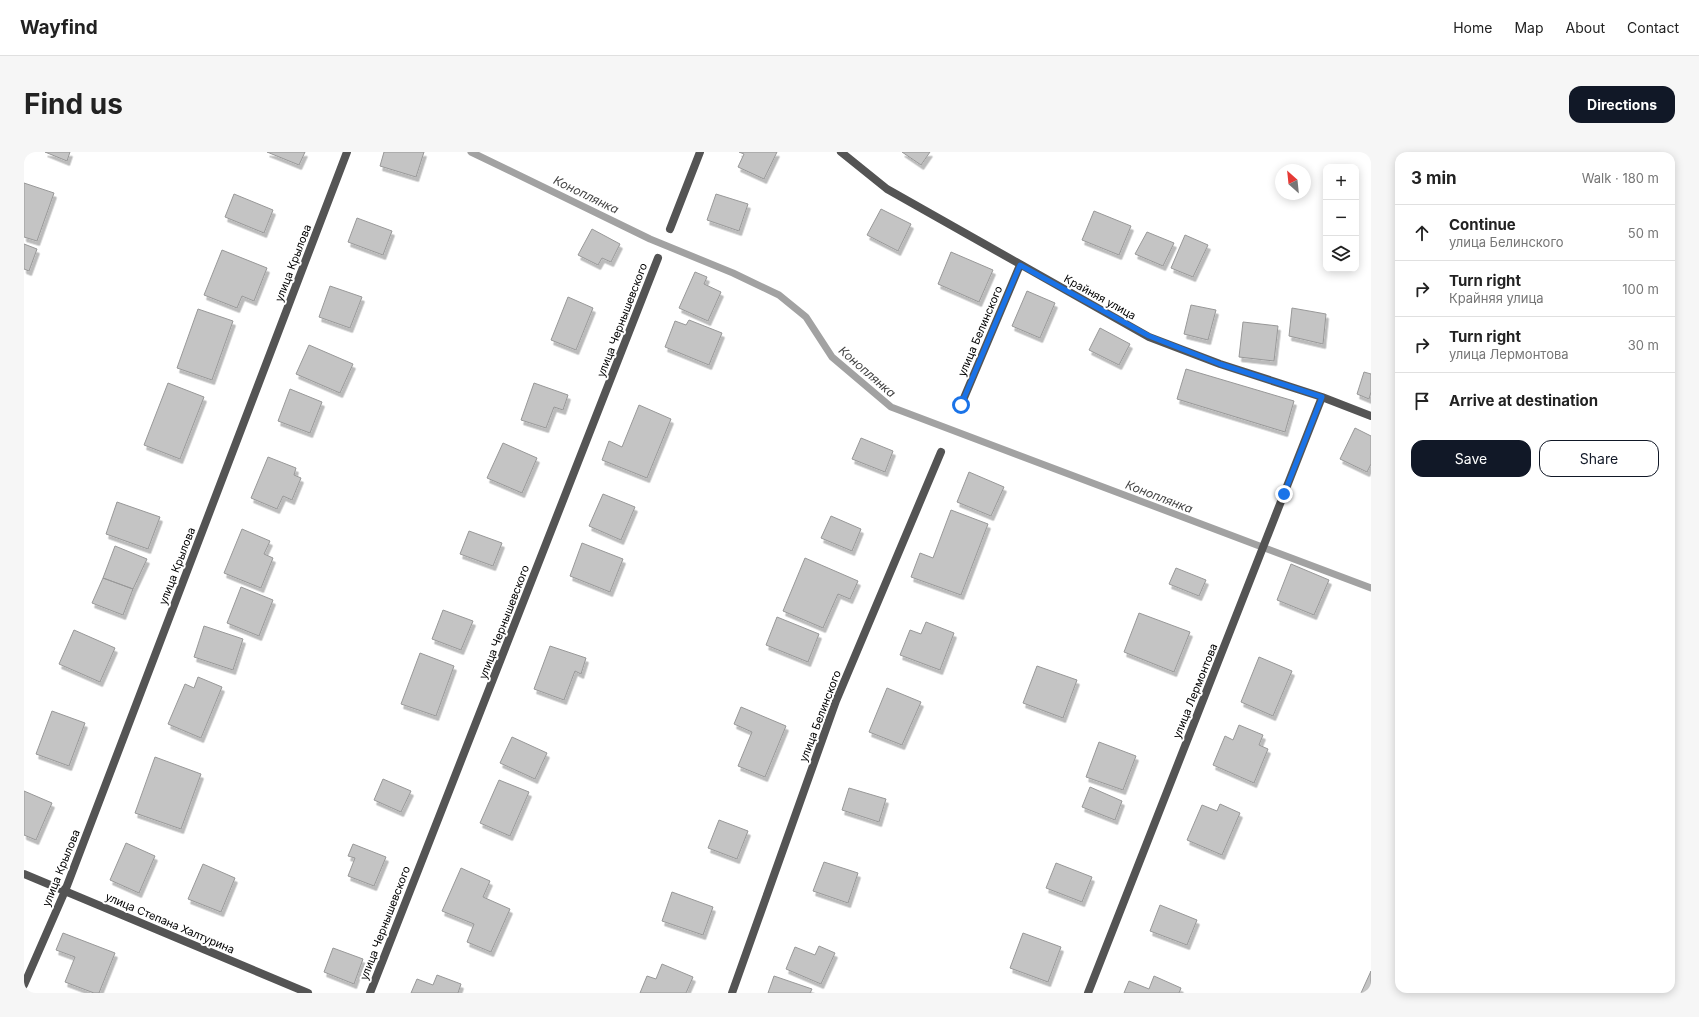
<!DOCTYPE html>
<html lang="en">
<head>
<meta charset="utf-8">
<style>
  :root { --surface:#fff; --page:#f6f6f6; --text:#222; --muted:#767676; --line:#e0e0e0; --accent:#111827 }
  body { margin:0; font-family:Inter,sans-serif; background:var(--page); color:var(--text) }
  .controls { position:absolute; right:12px; top:12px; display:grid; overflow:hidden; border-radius:8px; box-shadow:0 2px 10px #0003 }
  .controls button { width:36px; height:36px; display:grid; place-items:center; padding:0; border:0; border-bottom:1px solid var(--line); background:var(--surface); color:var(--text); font:20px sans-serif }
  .compass { position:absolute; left:1251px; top:12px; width:36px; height:36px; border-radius:50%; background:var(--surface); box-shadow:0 2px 10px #0003; rotate:333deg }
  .stop { position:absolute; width:12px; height:12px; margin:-9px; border:3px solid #1a73e8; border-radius:50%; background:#fff }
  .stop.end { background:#1a73e8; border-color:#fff; box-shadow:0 1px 4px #0008 }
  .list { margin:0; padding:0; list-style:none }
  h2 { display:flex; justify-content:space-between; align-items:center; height:52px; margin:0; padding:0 16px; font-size:17px }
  h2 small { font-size:13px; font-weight:400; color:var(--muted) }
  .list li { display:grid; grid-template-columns:26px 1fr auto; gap:12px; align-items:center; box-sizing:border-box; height:56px; padding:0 16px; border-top:1px solid var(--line) }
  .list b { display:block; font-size:15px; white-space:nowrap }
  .list p { margin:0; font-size:13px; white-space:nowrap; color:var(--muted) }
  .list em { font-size:13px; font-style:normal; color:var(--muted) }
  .actions { display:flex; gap:8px; padding:12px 16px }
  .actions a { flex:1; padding:9px 0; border:1px solid var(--accent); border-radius:12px; text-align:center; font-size:14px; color:var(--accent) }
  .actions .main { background:var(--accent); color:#fff }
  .icon { flex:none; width:22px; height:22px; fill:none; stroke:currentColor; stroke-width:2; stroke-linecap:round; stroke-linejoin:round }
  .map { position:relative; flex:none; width:1347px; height:841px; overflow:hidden; border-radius:12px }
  header { display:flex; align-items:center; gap:24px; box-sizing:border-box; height:56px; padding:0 20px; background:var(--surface); border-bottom:1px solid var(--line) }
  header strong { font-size:19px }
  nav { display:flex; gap:22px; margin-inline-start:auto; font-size:14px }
  .intro { display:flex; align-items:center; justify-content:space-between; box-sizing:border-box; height:96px; padding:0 24px }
  h1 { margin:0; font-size:28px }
  .button { padding:10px 18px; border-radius:12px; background:var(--accent); color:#fff; font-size:14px; font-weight:700 }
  main { display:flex; gap:24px; padding:0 24px }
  aside { flex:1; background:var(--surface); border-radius:12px; box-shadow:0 2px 10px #0003 }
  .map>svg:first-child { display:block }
</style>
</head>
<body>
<header>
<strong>Wayfind</strong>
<nav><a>Home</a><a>Map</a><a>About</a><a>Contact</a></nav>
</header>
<div class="intro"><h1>Find us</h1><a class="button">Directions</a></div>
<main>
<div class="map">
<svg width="1347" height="841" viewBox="0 0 1347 841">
  <defs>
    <filter id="shadow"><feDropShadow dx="2.5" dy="4.5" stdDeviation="0" flood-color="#0004"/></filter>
  </defs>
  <rect width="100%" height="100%" fill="#fff"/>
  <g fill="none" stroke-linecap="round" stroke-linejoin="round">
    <path stroke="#a2a2a2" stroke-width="7" d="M447,0L626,87L709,121L755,143L782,165L808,205L867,255L1347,436"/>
  </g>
  <path fill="#c4c4c4" stroke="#989898" filter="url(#shadow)" d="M21,0H46L43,9Z
    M243,0H281L275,13Z
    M360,0H400L392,25L356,14Z
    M715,0H753L740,27L714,15L720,2Z
    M878,0H906L897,13Z
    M0,31L30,41L13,89L0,85Z
    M210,42L249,58L240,81L201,65Z
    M692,42L724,52L715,79L683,68Z
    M857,57L887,72L874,99L843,83Z
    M1070,59L1107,74L1095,103L1058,88Z
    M333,66L368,79L359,103L324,90Z
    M568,77L596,92L587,110L578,106L574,113L554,103Z
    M1123,80L1150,91L1139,114L1111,102Z
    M1161,83L1184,93L1169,125L1147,116Z
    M0,92L13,97L5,119L0,117Z
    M198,98L243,116L230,149L218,144L213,156L180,143Z
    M927,100L969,118L955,150L914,132Z
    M671,120L683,125L680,132L697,140L684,169L655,156Z
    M306,134L338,145L326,176L295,165Z
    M1003,139L1031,151L1016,186L988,174Z
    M544,145L569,156L552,198L527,188Z
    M1167,153L1192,158L1184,188L1160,182Z
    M1268,156L1302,162L1299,192L1265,184Z
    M174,157L209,169L188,228L153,216Z
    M665,168L698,181L685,213L641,195L651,169L662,173Z
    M1219,170L1254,174L1250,209L1215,205Z
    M1076,176L1106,192L1095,213L1065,198Z
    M285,193L329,212L316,241L272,222Z
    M1162,217L1270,249L1261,280L1153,247Z
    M1340,220L1347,222V240L1345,247L1333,242Z
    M144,231L180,245L156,307L120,293Z
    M510,231L544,243L539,258L530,255L522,276L497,268Z
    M266,237L298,250L286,281L254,269Z
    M615,253L647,267L623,326L578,308L585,289L598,295Z
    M1331,276L1347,284V312L1343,320L1316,307Z
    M837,286L869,299L861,320L828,307Z
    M479,291L513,306L498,341L463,326Z
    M244,305L272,316L270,323L277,326L268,348L259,344L253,357L227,346Z
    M945,320L980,335L967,364L933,350Z
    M579,342L611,355L597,388L565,374Z
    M93,350L136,365L124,397L82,382Z
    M927,358L964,372L937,443L887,425L896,401L909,406Z
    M807,364L837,377L828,399L797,386Z
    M218,377L246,389L240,402L249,406L237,436L200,421Z
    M445,379L478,391L469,414L436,402Z
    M558,391L599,407L586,440L546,424Z
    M91,394L123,407L109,437L79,426Z
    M781,406L834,429L826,447L814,442L799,476L759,459Z
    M1267,412L1305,428L1290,463L1253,448Z
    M1152,416L1182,428L1175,444L1145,432Z
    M79,426L109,437L99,463L68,451Z
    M217,435L249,448L235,484L203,471Z
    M419,458L449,469L437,498L408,487Z
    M1115,461L1166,480L1150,520L1100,500Z
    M753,465L795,482L784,510L742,493Z
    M902,470L930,481L916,518L876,503L886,478L897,482Z
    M180,474L219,487L209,518L170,505Z
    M50,478L91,496L76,530L35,512Z
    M526,494L562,506L557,522L551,519L540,548L510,537Z
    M396,501L430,514L412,564L377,552Z
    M1235,505L1268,519L1249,564L1217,550Z
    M1013,514L1053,528L1039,566L999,551Z
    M174,525L198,535L177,586L144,572L161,532L170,536Z
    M863,536L897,550L878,593L845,580Z
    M717,555L762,574L741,625L714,614L728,580L710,572Z
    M28,559L61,571L45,614L12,602Z
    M1215,573L1239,583L1235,593L1244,597L1230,631L1189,613L1201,584L1209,588Z
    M488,585L523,601L511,627L476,611Z
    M1075,590L1112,604L1099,638L1062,625Z
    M131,605L177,622L157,677L111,661Z
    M359,627L387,639L377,660L350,648Z
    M475,628L505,640L486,684L456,671Z
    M1066,635L1098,649L1091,668L1058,655Z
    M825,636L862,647L855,670L818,658Z
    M0,639L28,651L12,688L0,683Z
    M1196,652L1216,661L1198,703L1163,688L1178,653L1193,659Z
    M695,668L724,679L713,707L684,696Z
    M102,691L131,704L115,741L86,728Z
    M329,692L362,705L350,734L324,724L331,706L324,704Z
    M800,710L834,721L824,751L789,739Z
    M1032,711L1068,725L1058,750L1022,736Z
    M179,712L211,726L197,760L164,747Z
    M437,716L466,729L459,745L486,757L467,800L443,790L450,772L418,759Z
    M648,740L689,755L679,783L638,769Z
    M1136,753L1173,768L1163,793L1126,779Z
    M39,781L91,801L75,841H70L41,830L51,805L32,798Z
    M999,781L1037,795L1024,830L986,816Z
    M795,794L811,801L797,832L762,817L771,795L791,803Z
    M309,796L339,807L330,832L300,820Z
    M638,812L669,825L662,841H616L623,824L632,827Z
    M1347,819V841H1337Z
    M413,823L437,832L434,841H387L393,827L409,833Z
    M750,824L788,837L786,841H744Z
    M1130,824L1157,836L1155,841H1100L1105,829L1125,837Z"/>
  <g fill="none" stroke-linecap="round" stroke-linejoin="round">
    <path stroke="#545454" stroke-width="8" d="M817,0L863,37L1125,185L1196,212L1298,245L1347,264
      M646,77L676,0
      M937,253L996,113
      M0,722L284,841
      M0,833L41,739L323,0
      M346,841L634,106
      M708,841L812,549L917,300
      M1064,841L1298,245"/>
  </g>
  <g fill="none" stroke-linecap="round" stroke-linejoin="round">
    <path stroke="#1a73e8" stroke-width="5" d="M937,253L996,113L1125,184L1196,212L1298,245L1260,342"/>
  </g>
  <g text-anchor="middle" stroke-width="4" stroke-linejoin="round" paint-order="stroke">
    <g font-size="11" fill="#000" stroke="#fff">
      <text transform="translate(269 111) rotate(-69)" y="4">улица Крылова</text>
      <text transform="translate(1076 145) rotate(29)" y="4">Крайняя улица</text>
      <text transform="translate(598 168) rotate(-69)" y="4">улица Чернышевского</text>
      <text transform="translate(956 179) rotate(-67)" y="4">улица Белинского</text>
      <text transform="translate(153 414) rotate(-69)" y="4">улица Крылова</text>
      <text transform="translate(480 470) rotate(-69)" y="4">улица Чернышевского</text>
      <text transform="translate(1171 539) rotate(-68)" y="4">улица Лермонтова</text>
      <text transform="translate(796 564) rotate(-69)" y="4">улица Белинского</text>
      <text transform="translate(37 716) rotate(-68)" y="4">улица Крылова</text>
      <text transform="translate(146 771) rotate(23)" y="4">улица Степана Халтурина</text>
      <text transform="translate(361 771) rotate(-69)" y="4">улица Чернышевского</text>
    </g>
    <g font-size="12" font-style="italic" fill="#434343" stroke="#fff">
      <text transform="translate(562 43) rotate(26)" y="4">Коноплянка</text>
      <text transform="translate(843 220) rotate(41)" y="4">Коноплянка</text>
      <text transform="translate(1135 345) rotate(21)" y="4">Коноплянка</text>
    </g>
  </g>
</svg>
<div class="controls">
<button>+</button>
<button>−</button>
<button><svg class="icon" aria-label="layers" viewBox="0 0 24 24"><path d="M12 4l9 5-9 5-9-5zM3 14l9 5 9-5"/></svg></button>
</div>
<svg class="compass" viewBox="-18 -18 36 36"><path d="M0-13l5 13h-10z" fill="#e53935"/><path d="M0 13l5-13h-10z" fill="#767676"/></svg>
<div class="stop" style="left:937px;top:253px"></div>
<div class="stop end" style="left:1260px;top:342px"></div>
</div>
<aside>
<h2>3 min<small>Walk · 180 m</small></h2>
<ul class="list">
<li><svg class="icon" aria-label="ahead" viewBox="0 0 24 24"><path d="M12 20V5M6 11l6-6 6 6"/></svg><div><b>Continue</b><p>улица Белинского</p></div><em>50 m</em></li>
<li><svg class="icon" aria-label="right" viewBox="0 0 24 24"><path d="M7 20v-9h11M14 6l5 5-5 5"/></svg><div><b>Turn right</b><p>Крайняя улица</p></div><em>100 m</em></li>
<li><svg class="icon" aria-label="right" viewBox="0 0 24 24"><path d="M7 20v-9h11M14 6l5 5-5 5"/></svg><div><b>Turn right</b><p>улица Лермонтова</p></div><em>30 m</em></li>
<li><svg class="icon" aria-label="arrive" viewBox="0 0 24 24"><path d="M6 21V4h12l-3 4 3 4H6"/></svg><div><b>Arrive at destination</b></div></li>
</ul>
<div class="actions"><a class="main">Save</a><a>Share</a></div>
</aside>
</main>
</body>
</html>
